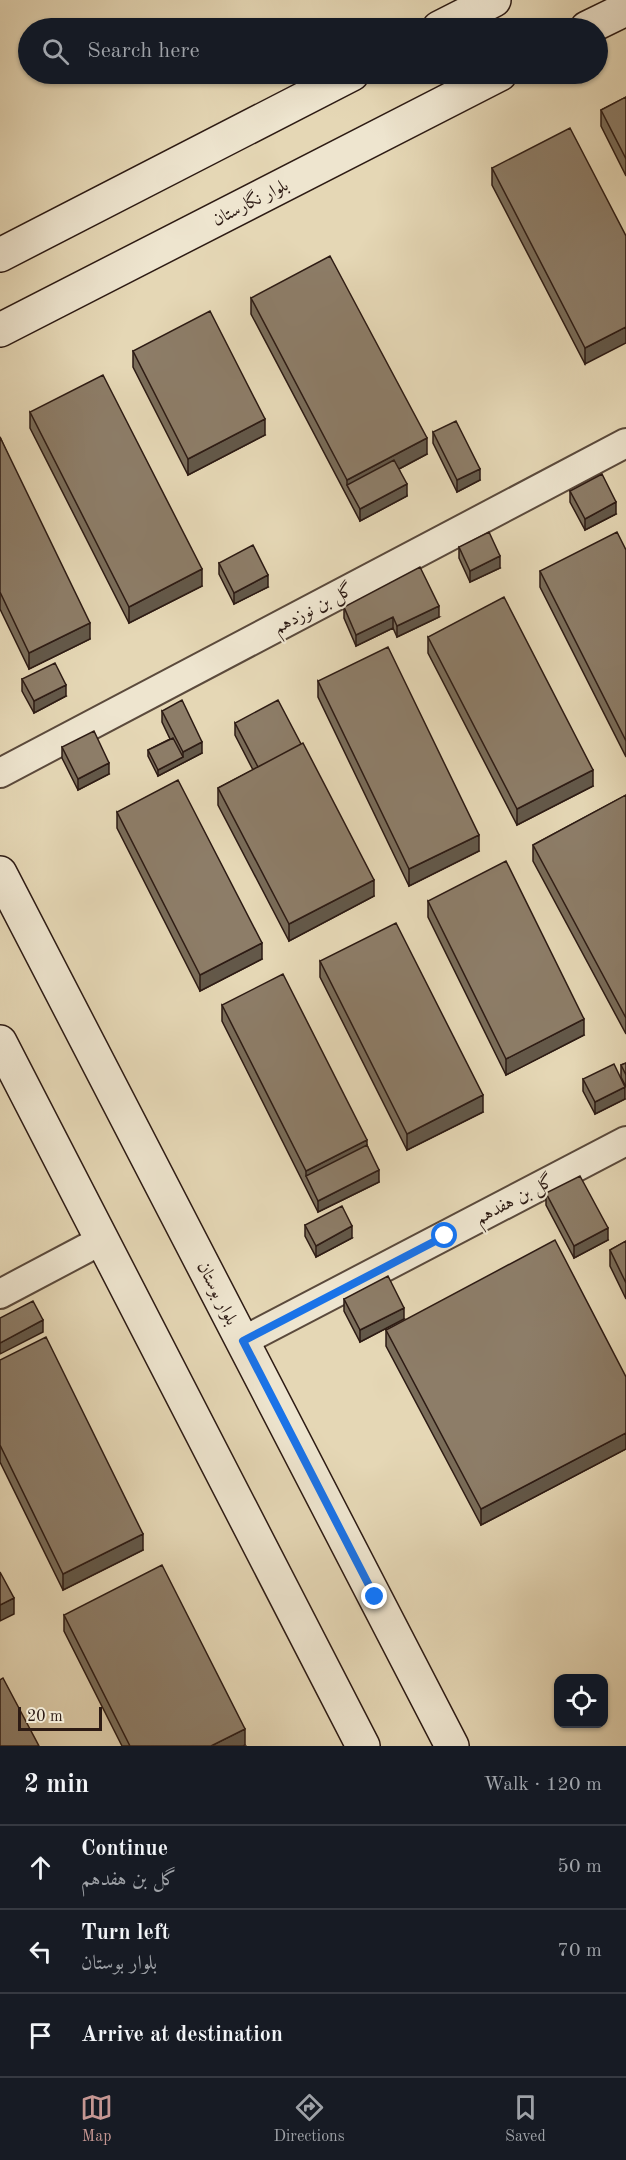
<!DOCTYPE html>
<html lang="en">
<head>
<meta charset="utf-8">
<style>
  :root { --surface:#171b24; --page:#20242c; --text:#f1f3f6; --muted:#9ea1a6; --line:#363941; --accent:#c59692 }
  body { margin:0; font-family:"Old Standard TT",Amiri,serif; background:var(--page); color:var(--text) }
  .controls { position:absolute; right:18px; bottom:18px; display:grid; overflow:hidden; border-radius:12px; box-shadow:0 2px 4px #0004 }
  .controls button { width:54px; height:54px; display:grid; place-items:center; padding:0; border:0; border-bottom:2px solid var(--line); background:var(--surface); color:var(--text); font:30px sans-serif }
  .scale { position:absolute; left:18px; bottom:15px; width:84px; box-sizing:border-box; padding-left:6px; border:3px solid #2d1b14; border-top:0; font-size:16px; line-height:21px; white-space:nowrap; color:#2d1b14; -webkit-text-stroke:4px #eee5cf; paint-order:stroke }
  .stop { position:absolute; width:18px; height:18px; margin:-14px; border:4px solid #1a73e8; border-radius:50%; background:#fff }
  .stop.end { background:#1a73e8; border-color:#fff; box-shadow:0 2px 6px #0008 }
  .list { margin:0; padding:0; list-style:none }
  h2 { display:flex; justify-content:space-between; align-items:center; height:78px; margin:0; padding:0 24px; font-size:26px }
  h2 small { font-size:20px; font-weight:400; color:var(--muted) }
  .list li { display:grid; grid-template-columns:39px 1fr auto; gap:18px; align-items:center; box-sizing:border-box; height:84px; padding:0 24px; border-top:2px solid var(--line) }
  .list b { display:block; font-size:22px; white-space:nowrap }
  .list p { margin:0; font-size:20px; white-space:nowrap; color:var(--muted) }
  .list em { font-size:20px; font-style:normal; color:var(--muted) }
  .icon { flex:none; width:33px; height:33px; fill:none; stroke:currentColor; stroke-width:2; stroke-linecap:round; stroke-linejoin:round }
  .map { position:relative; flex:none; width:626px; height:1746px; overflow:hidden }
  .search { position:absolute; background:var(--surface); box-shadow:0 2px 4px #0004; left:18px; right:18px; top:18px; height:66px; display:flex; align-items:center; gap:15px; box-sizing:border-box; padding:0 21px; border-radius:33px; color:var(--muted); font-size:22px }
  .sheet { height:330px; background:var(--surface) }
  nav { display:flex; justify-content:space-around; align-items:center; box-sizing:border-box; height:84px; border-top:2px solid var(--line); background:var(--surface); font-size:16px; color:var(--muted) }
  nav a { display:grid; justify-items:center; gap:3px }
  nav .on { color:var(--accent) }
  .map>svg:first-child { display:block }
</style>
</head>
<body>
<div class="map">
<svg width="626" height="1746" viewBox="0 0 626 1746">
  <rect width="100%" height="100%" fill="#e5d7b5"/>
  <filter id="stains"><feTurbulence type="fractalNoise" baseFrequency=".00333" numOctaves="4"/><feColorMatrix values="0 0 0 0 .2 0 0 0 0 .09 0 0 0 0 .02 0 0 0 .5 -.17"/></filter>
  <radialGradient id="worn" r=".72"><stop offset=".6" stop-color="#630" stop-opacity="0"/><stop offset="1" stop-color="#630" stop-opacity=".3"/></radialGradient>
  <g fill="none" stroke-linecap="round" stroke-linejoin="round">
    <defs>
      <path id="street" d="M0,773L626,443
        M0,1294L102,1240
        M243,1341L626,1141"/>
      <path id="secondary" d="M439,28L494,0
        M587,28L626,9
        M0,255L352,74
        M0,330L500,74
        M0,873L452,1746
        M0,1042L363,1746"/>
    </defs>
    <use href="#street" stroke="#5b4a3c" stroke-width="32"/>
    <use href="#secondary" stroke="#2d1b14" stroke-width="36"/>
    <use href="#street" stroke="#eee5cf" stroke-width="28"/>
    <use href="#secondary" stroke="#eee5cf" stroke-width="33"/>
  </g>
  <path fill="#796c59" stroke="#2d1b14" stroke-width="1.5" d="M626,97V176L601,126V110Z
    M492,168L626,236L585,364L492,185Z
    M251,298L427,454L399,469L407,496L360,521L251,314Z
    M133,351L265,435L188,475L133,367Z
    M30,412L202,586L129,623L30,428Z
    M433,432L480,480L457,492L433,443Z
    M0,437L90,639L29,669L0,609Z
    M570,491L616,514L585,530L570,502Z
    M459,547L500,568L470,582L459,558Z
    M626,550V757L540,587V571Z
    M219,563L268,587L234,604L219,574Z
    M344,607L439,617L397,637L393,628L356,646L344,618Z
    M428,637L593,786L517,825L428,653Z
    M22,679L66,696L34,713L22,691Z
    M318,681L479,851L409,886L318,697Z
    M162,711L202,753L158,776L148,756V750L170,739L162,722Z
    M235,723L374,896L289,941L218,805V788L253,770L235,735Z
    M62,747L109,774L78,790L62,758Z
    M626,795V1034L533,861V845Z
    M117,812L262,959L200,991L117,828Z
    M428,901L584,1035L506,1075L428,917Z
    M320,961L483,1112L407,1150L320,977Z
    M222,1005L367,1145L379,1182L318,1212L222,1021Z
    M626,1063V1087L621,1077V1065Z
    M583,1079L625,1099L595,1114L583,1091Z
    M546,1193L608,1240L574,1258L546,1205Z
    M305,1225L352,1238L316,1257L305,1236Z
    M626,1241V1299L610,1266V1250Z
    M344,1299L404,1319L360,1342L344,1311Z
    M386,1330L626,1377V1449L481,1525L386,1346Z
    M0,1360L143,1550L63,1590L0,1462Z
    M64,1615L245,1745L122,1746L64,1631Z"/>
  <path fill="#635849" stroke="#2d1b14" stroke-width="1.5" d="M626,327V343L585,364V348Z
    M265,419V435L188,475V459Z
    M427,438V454L352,494L347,485V480Z
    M480,469V480L457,492V480Z
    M407,484V496L360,521V509Z
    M616,502V514L585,530V519Z
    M500,556V568L470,582V571Z
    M202,569V586L129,623V607Z
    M268,575V587L234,604V593Z
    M439,606V617L397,637V626Z
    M393,617V628L356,646V635Z
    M90,623V639L29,669V653Z
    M66,685V696L34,713V701Z
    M202,742V753L158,776V770L183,757V752Z
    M109,763V774L78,790V779Z
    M593,770V786L517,825V809Z
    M479,835V851L409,886V869Z
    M374,880V896L289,941V924Z
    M262,943V959L200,991V975Z
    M584,1019V1035L506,1075V1059Z
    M625,1087V1099L595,1114V1102Z
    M483,1095V1112L407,1150V1134Z
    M367,1140V1157L306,1176V1171Z
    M379,1170V1182L318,1212V1201Z
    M352,1226V1238L316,1257V1246Z
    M608,1228V1240L574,1258V1246Z
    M404,1308V1319L360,1342V1330Z
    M43,1320V1332L0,1354V1343Z
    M626,1433V1449L481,1525V1509Z
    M143,1534V1550L63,1590V1574Z
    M14,1598V1614L0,1621V1605Z
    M245,1729V1745L243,1746H211Z"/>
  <path fill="#8d7d68" stroke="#2d1b14" stroke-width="1.5" d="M626,97V159L601,110Z
    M570,128L626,236V327L585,348L492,168Z
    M330,256L427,438L347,480L251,298Z
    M210,311L265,419L188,459L133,351Z
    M103,375L202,569L129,607L30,412Z
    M456,421L480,469L457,480L433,432Z
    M0,437L90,623L29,653L0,592Z
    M394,460L407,484L360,509L347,485Z
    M602,474L616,502L585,519L570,491Z
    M489,532L500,556L470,571L459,547Z
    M617,532L626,550V741L540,571Z
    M253,545L268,575L234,593L219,563Z
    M420,567L439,606L397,626L393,617L356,635L344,607Z
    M504,597L593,770L517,809L428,637Z
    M388,647L479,835L409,869L318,681Z
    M55,663L66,685L34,701L22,679Z
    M182,700L202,742L183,752L162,711Z
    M278,700L301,744L258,767L235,723Z
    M94,731L109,763L78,779L62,747Z
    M173,738L183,757L158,770L148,750Z
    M303,743L374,880L289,924L218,788Z
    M178,780L262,943L200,975L117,812Z
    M626,795V1018L533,845Z
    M506,861L584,1019L506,1059L428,901Z
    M396,923L483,1095L407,1134L320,961Z
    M283,974L367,1140L306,1171L222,1005Z
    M626,1063V1075L621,1065Z
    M614,1064L625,1087L595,1102L583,1079Z
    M367,1145L379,1170L318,1201L306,1176Z
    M580,1176L608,1228L574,1246L546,1193Z
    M342,1206L352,1226L316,1246L305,1225Z
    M555,1240L626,1377V1433L481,1509L386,1330Z
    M626,1241V1283L610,1250Z
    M388,1276L404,1308L360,1330L344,1299Z
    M33,1301L43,1320L0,1343V1318Z
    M46,1337L143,1534L63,1574L0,1445V1360Z
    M162,1565L245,1729L211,1746H130L64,1615Z
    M0,1572L14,1598L0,1605Z
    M3,1678L39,1746H0V1680Z"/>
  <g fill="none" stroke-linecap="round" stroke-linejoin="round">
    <path stroke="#1a73e8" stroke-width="8" d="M375,1597L243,1341L445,1236"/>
  </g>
  <g text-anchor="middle" stroke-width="4.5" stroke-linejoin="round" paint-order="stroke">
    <g font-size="18" fill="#2d1b14" stroke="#eee5cf">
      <text transform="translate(250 202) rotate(-27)" y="6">بلوار نگارستان</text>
      <text transform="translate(313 608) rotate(-28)" y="6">گل بن نوزدهم</text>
      <text transform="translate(514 1199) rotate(-28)" y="6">گل بن هفدهم</text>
      <text transform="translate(218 1293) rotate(63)" y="6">بلوار بوستان</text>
    </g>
  </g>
  <rect width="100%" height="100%" filter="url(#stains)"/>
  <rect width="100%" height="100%" fill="url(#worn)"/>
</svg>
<div class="controls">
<button><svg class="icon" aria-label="locate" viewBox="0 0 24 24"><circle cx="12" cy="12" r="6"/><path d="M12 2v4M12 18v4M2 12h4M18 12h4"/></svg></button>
</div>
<div class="scale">20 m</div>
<div class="stop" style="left:445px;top:1236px"></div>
<div class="stop end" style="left:375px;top:1597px"></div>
<div class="search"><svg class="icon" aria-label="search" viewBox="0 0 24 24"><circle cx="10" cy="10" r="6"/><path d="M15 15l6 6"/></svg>Search here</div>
</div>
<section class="sheet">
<h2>2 min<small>Walk · 120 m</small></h2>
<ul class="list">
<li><svg class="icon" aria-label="ahead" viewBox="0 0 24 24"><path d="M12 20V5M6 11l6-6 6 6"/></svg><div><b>Continue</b><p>گل بن هفدهم</p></div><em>50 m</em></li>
<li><svg class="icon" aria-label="left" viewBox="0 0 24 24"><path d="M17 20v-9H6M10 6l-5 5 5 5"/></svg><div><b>Turn left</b><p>بلوار بوستان</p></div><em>70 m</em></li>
<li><svg class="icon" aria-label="arrive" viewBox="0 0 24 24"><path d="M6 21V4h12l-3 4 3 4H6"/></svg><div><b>Arrive at destination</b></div></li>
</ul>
</section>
<nav>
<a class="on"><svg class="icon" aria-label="map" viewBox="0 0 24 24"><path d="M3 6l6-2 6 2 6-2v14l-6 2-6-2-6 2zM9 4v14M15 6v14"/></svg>Map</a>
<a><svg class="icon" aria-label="directions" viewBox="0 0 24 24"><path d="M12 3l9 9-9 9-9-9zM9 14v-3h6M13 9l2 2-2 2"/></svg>Directions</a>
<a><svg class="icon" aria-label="saved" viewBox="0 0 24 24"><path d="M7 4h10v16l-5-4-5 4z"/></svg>Saved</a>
</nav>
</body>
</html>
